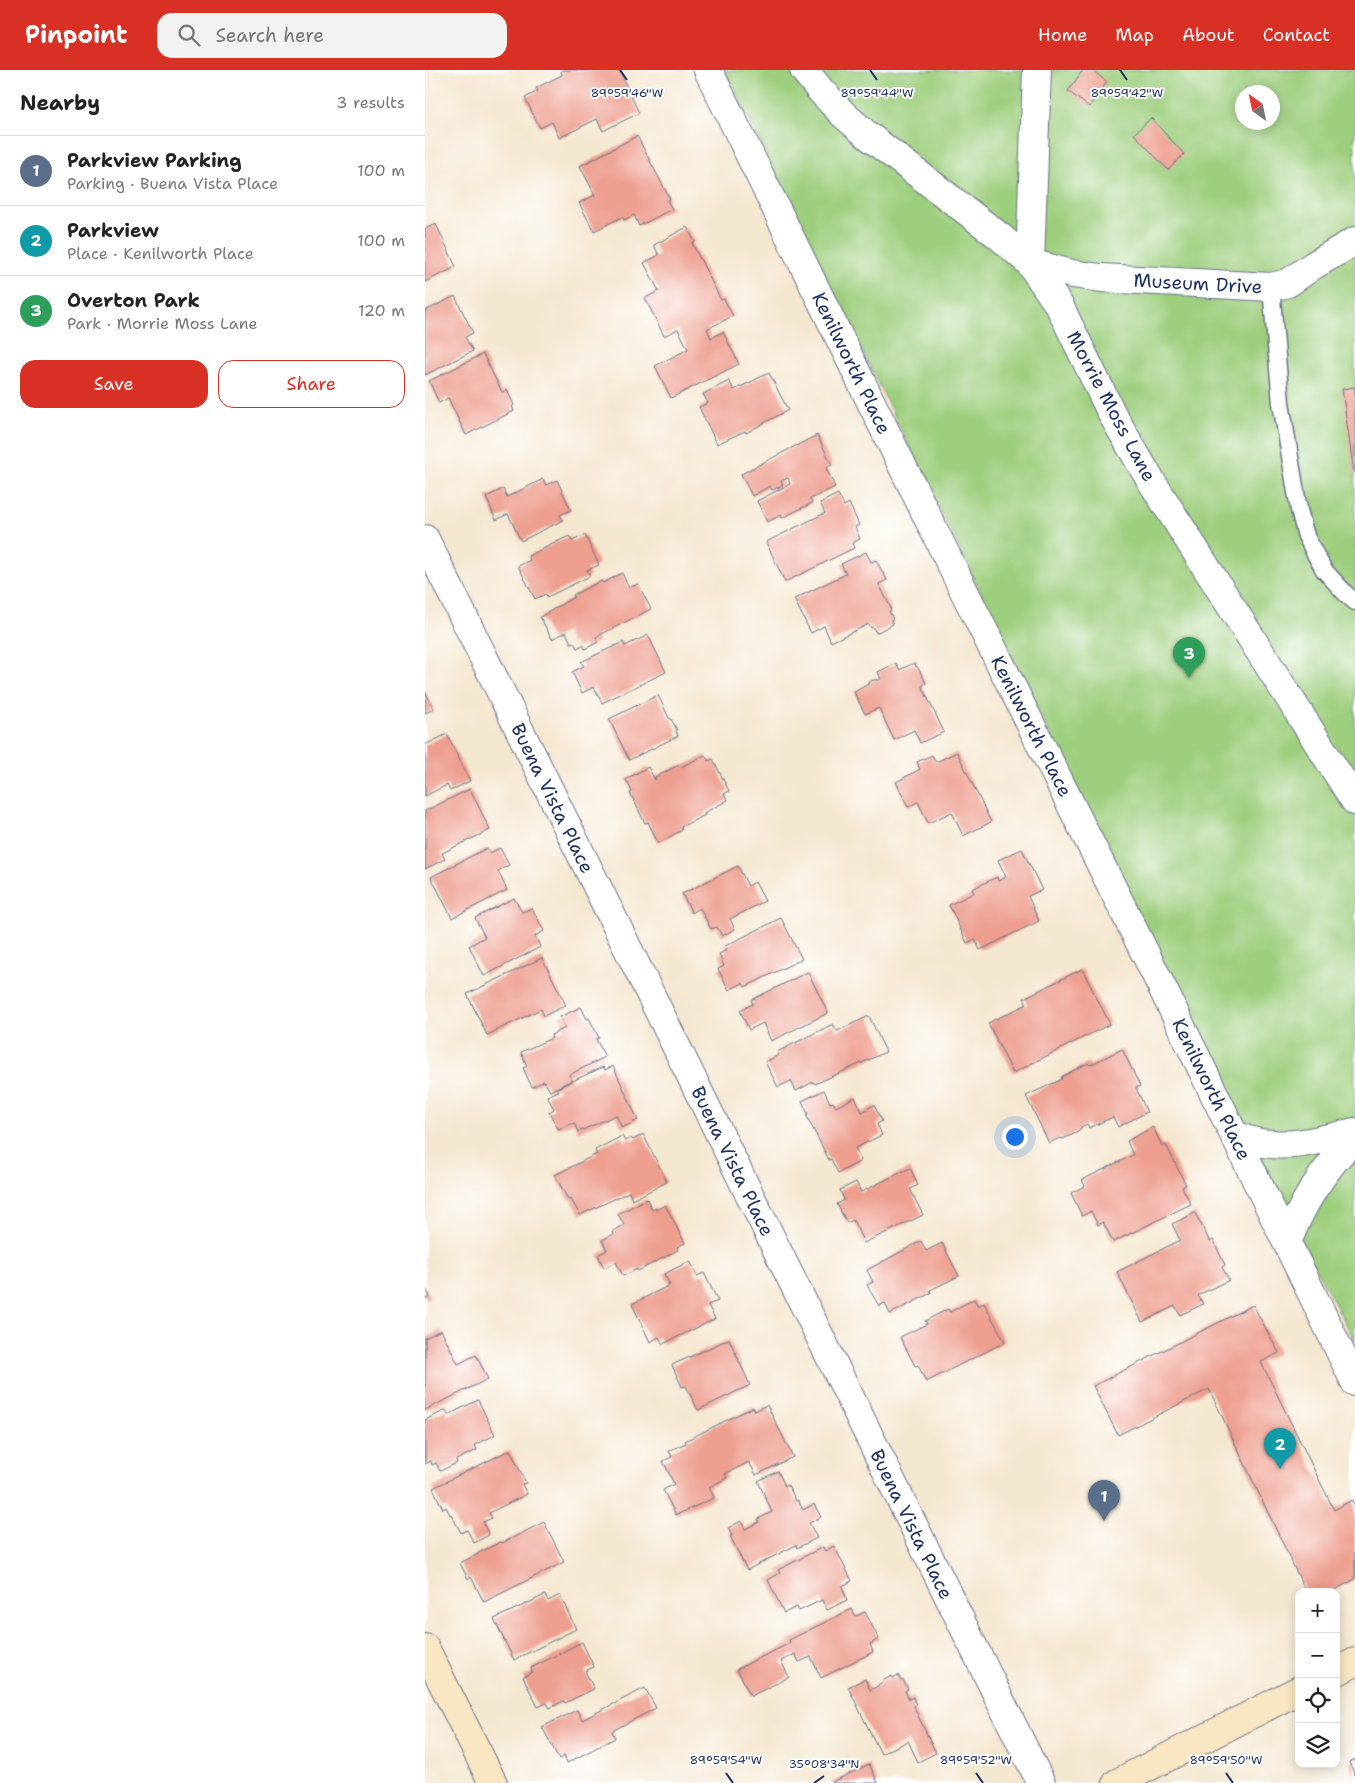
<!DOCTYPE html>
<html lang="en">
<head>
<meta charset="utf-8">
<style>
  :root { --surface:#fff; --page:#f2f2f2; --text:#222; --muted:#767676; --line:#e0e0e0; --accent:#d93025 }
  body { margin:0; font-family:"Shantell Sans",sans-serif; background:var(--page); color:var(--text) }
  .controls { position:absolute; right:15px; bottom:15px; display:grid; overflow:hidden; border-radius:10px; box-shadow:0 2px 12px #0003 }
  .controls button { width:45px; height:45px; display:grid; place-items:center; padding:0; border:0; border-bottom:1px solid var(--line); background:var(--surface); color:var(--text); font:25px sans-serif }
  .compass { position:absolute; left:810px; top:15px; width:45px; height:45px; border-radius:50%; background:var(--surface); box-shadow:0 2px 12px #0003; rotate:327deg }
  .you { position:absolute; left:589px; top:1066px; width:18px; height:18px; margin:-12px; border:4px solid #fff; border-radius:50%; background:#1a73e8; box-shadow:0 0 0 8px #1a73e833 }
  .badge { display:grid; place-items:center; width:32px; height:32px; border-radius:50%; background:var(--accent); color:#fff; font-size:16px; font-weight:700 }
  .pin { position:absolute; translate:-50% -41px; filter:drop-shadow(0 1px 2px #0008) }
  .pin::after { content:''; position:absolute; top:26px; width:18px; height:15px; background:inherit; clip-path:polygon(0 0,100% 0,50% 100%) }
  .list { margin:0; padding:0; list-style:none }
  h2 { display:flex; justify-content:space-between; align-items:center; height:65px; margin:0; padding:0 20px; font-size:21px }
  h2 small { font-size:16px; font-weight:400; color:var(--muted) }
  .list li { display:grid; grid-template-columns:32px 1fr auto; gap:15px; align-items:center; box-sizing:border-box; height:70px; padding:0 20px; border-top:1px solid var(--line) }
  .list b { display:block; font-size:19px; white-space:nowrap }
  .list p { margin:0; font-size:16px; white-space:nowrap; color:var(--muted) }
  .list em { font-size:16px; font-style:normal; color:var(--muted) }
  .actions { display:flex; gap:10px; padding:15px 20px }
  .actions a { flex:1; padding:11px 0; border:1px solid var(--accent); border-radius:15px; text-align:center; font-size:18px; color:var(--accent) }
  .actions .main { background:var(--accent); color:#fff }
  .icon { flex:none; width:28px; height:28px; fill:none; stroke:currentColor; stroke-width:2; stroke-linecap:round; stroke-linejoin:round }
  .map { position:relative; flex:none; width:930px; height:1713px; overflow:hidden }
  header { display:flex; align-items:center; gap:30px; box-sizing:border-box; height:70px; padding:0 25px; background:var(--accent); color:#fff }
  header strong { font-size:24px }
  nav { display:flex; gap:28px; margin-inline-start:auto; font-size:18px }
  .search { width:350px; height:45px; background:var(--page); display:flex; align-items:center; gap:12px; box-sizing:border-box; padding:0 18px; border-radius:15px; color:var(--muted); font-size:19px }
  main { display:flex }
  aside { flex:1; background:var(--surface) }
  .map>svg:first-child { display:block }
</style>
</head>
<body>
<header>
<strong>Pinpoint</strong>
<div class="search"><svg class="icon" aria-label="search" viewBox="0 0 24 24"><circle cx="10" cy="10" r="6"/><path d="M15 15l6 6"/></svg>Search here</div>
<nav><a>Home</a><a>Map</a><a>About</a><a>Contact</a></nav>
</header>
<main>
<aside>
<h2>Nearby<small>3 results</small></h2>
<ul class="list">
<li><span class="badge" style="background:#5c6f8a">1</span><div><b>Parkview Parking</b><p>Parking · Buena Vista Place</p></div><em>100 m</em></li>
<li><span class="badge" style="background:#0f9aa8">2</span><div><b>Parkview</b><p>Place · Kenilworth Place</p></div><em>100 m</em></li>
<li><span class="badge" style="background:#2e9e5b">3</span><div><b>Overton Park</b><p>Park · Morrie Moss Lane</p></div><em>120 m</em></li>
</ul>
<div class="actions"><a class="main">Save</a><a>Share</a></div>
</aside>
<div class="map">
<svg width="930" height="1713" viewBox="0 0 930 1713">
  <rect width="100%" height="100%" fill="#fff"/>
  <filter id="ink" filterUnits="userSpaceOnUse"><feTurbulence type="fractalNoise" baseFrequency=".02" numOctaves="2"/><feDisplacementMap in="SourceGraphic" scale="10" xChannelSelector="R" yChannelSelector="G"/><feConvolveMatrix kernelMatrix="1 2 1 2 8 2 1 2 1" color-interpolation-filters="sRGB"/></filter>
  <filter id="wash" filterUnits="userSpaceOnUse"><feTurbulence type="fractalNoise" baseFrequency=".0096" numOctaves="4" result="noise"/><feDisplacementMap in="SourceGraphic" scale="20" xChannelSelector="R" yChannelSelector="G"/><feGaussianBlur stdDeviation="1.12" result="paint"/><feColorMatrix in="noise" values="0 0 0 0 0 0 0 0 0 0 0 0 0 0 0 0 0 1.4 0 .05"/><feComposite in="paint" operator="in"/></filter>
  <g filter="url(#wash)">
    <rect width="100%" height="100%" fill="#f4e7d0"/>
    <path fill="#9dce7d" stroke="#5c7e6e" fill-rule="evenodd" d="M300,0H930V1271L849,1122ZM818,22H848V52H818Z"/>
    <g id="blocks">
      <path fill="#ed9e8e" d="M137,0H194L214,43L178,61L172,49L134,68L127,52L115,58L100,28L113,21L111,18L137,5L136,2Z
        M658,0H667L682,12L664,37L643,21Z
        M726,48L759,84L743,100L709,64Z
        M212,66L245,129L242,130L247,139L214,156L209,145L199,150L197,147L169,161L154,133L170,125L155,96Z
        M11,154L31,197L0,212V159Z
        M262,157L270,172L267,173L296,230L299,229L308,246L282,259L286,268L298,262L314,294L246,328L230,296L263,279L253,259L239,266L220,228L234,221L219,193L234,185L229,175Z
        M30,226L48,263L40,267L48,281L0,305V241Z
        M58,284L77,322L82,320L89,335L87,336L89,341L41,365L23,328L14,333L4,311Z
        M344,303L363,340L321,363L320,361L292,374L274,337L283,333L278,324L304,311L309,320Z
        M930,317V403H929L917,319Z
        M392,365L407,395L401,398L410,417L385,429L387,433L357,448L356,445L342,452L332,431L365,414L363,408L356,411L358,415L347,420L345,416L327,426L316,404Z
        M118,409L121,415L132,410L146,440L135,445L138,450L96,471L83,444L71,450L61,427L78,419L82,427Z
        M413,424L419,436L424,433L434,455L430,457L435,469L427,473L429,478L360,512L341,472L400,443L395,433Z
        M160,465L174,495L162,500L165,506L122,527L121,524L110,529L93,496L105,490L103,486L144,466L147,471Z
        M441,482L446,492L451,490L462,510L454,514L465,536L466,540L464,541L468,549L466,550L468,554L451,563L448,557L446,558L444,554L406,572L399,556L386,563L369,529L421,504L416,494Z
        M197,503L204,518L213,514L226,539L171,567L173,572L160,579L158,575L152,578L149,572L146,573L141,562L127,569L115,547L149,527L148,525L176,511L178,513Z
        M223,565L241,602L177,633L169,617L157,623L147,602L159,596L156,592L198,572L200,576Z
        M471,593L474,600L487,594H490L491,597L492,596L501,613L497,616L519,662L495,673L489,660L469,670L454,638L440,644L429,622L445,613L444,612L451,609L452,611L456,609L453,602Z
        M0,621L9,639L0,643Z
        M233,625L244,648L246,649L252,660L251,661L253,666L204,690L184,649Z
        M22,664L45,711L25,721L22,715L0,726V675Z
        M532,682L566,752L538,766L527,742L503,753L493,732L483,737L471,712L495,699L492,692L507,685L511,692Z
        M280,685L283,691L288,689L304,721L299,724L303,730L279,743L280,745L256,757L257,760L233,773L223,752L220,753L205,723L207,722L201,709L223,697L230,710V707L254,695L256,697Z
        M45,719L65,760L17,783L20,789L0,799V741Z
        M62,778L65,783L75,778L84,795L73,801L82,820L27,848L6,807Z
        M597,779L617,820L603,826L614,851L555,880L550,869L542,873L524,835L549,823L547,819L572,807L573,811L581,807L573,790Z
        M313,796L323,816L330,812L340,831L305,849L310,859L297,866L292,857L286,859L275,838L267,843L257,824Z
        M89,828L97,842L107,838L119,861L110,866L115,877L59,906L44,876L60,867L50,848Z
        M356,848L377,889L320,917L318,913L304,920L293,899L299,896L294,884L302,880L300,876Z
        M117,888L141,935L119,946L116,939L62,965L42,924Z
        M657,899L685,954L588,1003L563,953L602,934L599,928Z
        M383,902L403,943L346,971L338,953L324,960L315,940L328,934L326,930Z
        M156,937L162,949L164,948L174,968L171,969L180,987L144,1005L147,1010L125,1021L119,1011L107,1017L98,998L102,996L96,982L127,968L126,965L140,958L135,947Z
        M444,946L461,982L390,1014L388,1012L371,1021L366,1011L353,1017L340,992L354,985L352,982L408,954L412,961Z
        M697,979L715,1016L711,1018L722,1042L693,1057L688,1047L664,1058L662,1054L656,1057L653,1062L638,1069L635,1068L624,1073L601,1026L637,1009L636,1007L663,993L665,995Z
        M188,996L213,1050L197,1058L191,1045L153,1062L149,1053L133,1059L124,1042L129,1039L122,1026L134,1021L132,1018L178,997L180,1000Z
        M399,1020L405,1033L408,1032L411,1037L430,1027L437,1042L449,1035L457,1051L452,1054L457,1065L430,1078L436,1091L413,1103L406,1089L404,1090L381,1045L383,1044L377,1031Z
        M728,1057L737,1076L741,1075L761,1115L757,1117L766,1134L688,1172L678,1152L673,1155L666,1141L657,1146L646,1123L660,1116L657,1110L708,1085L702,1071Z
        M218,1064L242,1112L207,1130L204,1122L155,1145L146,1129L143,1130L130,1105L172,1084L170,1080L197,1066L200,1071L206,1068L208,1070Z
        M485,1098L493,1115L485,1119L498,1145L439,1173L428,1150L422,1153L412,1134L419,1130L415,1120L431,1112L436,1122Z
        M222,1129L227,1140L230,1138L231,1140L240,1135L260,1173L252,1177L253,1180L213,1201L212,1199L198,1206L191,1192L179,1198L173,1185L182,1180L177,1170L189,1164L188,1161L199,1155L193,1144Z
        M770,1143L785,1172L788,1170L800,1195L797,1197L804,1210L773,1225L778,1234L755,1245L750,1236L717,1252L692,1202L755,1170L747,1154Z
        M496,1171L501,1181L517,1173L534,1206L505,1220L506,1223L465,1244L460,1233L454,1236L442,1215L448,1212L442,1200Z
        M265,1191L272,1206L279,1203L293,1231L283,1235L290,1249L238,1274L234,1267L225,1272L207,1234L245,1215L239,1204Z
        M0,1217L5,1227L0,1229Z
        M549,1229L553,1236L559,1233L580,1272L501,1312L493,1295L490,1296L475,1267L502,1254L500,1251L523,1239L525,1242Z
        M828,1235L854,1283L836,1292L909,1440L927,1430L930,1436V1509L906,1522H881L784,1319L693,1365L668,1316Z
        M16,1260L33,1294L51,1285L63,1309L0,1340V1268Z
        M304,1269L325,1315L273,1340L261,1316L257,1317L247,1295Z
        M53,1330L70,1365L50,1375L52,1380L31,1390L32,1393L15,1401L11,1393L7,1395L6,1391L0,1394V1350L21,1340L23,1345Z
        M342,1335L368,1387L331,1405L324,1392L300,1404L302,1408L284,1417L289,1428L251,1445L238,1420L249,1414L238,1391L247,1387L244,1381L261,1373L260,1371L328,1337L330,1341Z
        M85,1380L101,1413L97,1414L102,1424L64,1443L67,1448L58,1452L64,1465L49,1473L42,1460L36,1463L26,1444L25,1445L21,1437L18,1439L8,1418Z
        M353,1401L360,1416L363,1415L371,1431L373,1430L378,1440L389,1434L396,1447L384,1453L392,1468L372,1478L371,1475L322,1500L305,1466H307L303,1458L316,1451L320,1459L334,1452L333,1449L347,1442L333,1411Z
        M119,1452L139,1492L59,1532L46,1507L43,1509L35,1493L53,1484V1483L76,1472L77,1473Z
        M409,1476L427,1511L417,1516L422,1530L402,1540L397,1530L374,1541L372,1537L359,1543L343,1510L355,1503L353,1500L398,1477L400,1481Z
        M120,1525L123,1531L135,1525L151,1559L89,1590L69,1549Z
        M427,1539L431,1546L440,1542L454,1569L445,1574L448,1582L396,1608L386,1587L374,1592L370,1584L356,1591L364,1607L326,1626L312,1599L365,1573L364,1570Z
        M157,1572L169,1597L160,1601L169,1619L140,1633L139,1631L125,1638L122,1633L113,1637L98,1607L107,1602L106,1598Z
        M473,1605L476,1611L478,1610L483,1619L480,1621L484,1629L488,1627L491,1635L489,1636L493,1646L511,1683L493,1692L483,1671L456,1684L423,1617L440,1609L445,1620L453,1616V1615L458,1612L457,1611L467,1606L468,1608Z
        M220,1618L231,1638L187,1661L190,1668L142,1693L139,1686L134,1689L117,1657L152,1640L157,1650Z
        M930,1689V1705L924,1692Z
        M444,1694L453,1713H405Z"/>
    </g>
  </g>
  <g filter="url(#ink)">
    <use href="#blocks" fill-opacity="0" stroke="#676f86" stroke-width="1"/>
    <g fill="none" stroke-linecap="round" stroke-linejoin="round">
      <defs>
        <path id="lane" d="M846,217L856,333L874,440L881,466L889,482L899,500L920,523L930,532"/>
        <path id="street" d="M283,0L529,501L731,905L930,1312
          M379,0L396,21L419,45L441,64L574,166L605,193L635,237L687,344L723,406L930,731
          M605,193L647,204L676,208L846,217L863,213L889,195L930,171
          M605,193L612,0
          M0,469L616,1713
          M809,1065C818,1068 827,1072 836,1073C869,1078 898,1069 930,1062
          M862,1173C877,1132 899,1098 930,1068"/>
        <path id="secondary" d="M0,1578L68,1713
          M911,1602L930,1592
          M692,1713L874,1620"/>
      </defs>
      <use href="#lane" stroke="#676f86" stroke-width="19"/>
      <use href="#street" stroke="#676f86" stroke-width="30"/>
      <use href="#secondary" stroke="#676f86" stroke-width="30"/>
      <use href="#lane" stroke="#fff" stroke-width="16"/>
      <use href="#street" stroke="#fff" stroke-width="28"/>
      <use href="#secondary" stroke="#f9e7c3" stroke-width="28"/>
    </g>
  </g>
  <path fill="none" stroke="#1b2f5e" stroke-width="2" d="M195,0L202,10M445,0L452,10M695,0L702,10M301,1703L308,1713M551,1703L558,1713M801,1703L808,1713M389,1713L399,1706"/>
  <g text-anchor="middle" stroke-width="4" stroke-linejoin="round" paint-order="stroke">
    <g font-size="19" fill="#1b2f5e" stroke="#fff">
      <text transform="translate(773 213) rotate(3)" y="7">Museum Drive</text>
      <text transform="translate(427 293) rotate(64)" y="7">Kenilworth Place</text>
      <text transform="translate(687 336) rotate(62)" y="7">Morrie Moss Lane</text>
      <text transform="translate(607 656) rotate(63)" y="7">Kenilworth Place</text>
      <text transform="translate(128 728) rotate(64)" y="7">Buena Vista Place</text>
      <text transform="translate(787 1019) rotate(64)" y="7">Kenilworth Place</text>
      <text transform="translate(308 1091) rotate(64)" y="7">Buena Vista Place</text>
      <text transform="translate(487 1454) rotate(64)" y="7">Buena Vista Place</text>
    </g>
  </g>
  <g font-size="12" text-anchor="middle" fill="#1b2f5e" stroke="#fff" stroke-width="4" stroke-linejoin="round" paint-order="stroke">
    <text x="202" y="27">89°59'46"W</text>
    <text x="452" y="27">89°59'44"W</text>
    <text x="702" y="27">89°59'42"W</text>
    <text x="301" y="1694">89°59'54"W</text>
    <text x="551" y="1694">89°59'52"W</text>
    <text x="801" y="1694">89°59'50"W</text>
    <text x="399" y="1698">35°08'34"N</text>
  </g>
</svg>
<div class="controls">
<button>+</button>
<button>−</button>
<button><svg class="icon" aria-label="locate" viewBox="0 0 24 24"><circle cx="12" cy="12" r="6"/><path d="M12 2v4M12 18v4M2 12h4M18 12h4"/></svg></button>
<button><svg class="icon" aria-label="layers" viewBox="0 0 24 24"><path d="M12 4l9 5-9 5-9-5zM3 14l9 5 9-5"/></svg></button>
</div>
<svg class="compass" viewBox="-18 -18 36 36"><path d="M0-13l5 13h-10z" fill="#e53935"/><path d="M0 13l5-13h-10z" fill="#767676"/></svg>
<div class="you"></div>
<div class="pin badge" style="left:679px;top:1451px;background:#5c6f8a">1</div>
<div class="pin badge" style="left:855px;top:1399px;background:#0f9aa8">2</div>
<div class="pin badge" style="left:764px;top:608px;background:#2e9e5b">3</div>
</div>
</main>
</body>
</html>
